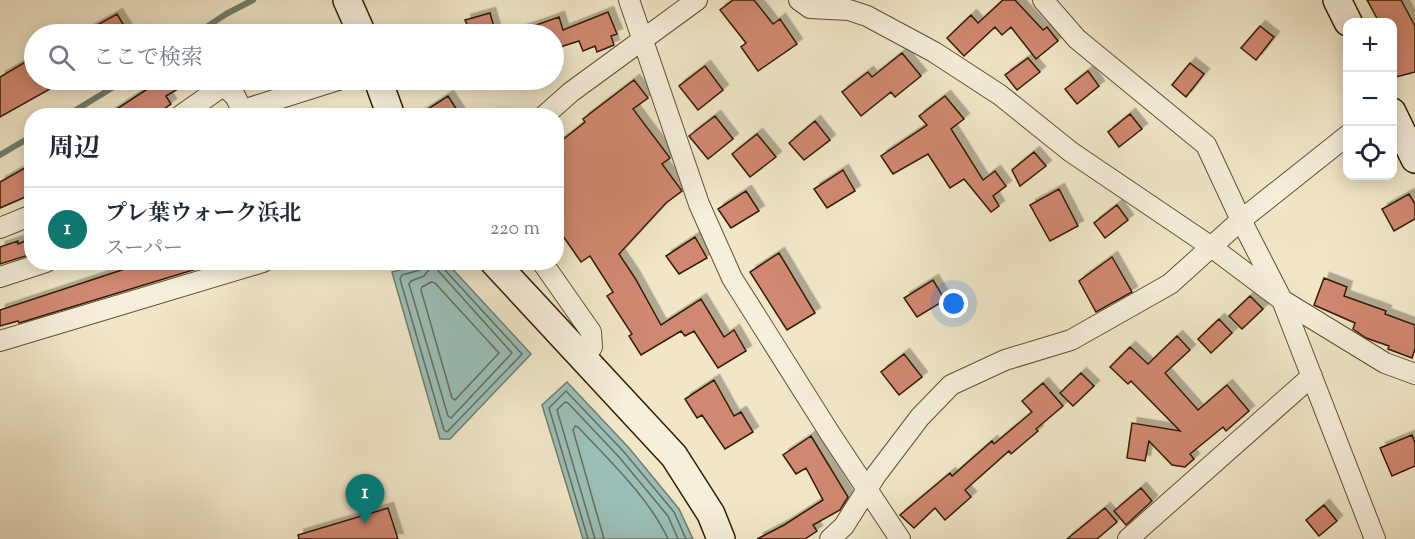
<!DOCTYPE html>
<html lang="ja">
<head>
<meta charset="utf-8">
<style>
  :root { --surface:#fff; --page:#f2f2f3; --text:#1f2937; --muted:#747a83; --line:#e0e1e3; --accent:#0f766e }
  body { margin:0; font-family:"Sorts Mill Goudy","Noto Serif JP",serif; background:var(--page); color:var(--text) }
  .controls { position:absolute; right:18px; top:18px; display:grid; overflow:hidden; border-radius:12px; box-shadow:0 3px 15px #0003 }
  .controls button { width:54px; height:54px; display:grid; place-items:center; padding:0; border:0; border-bottom:2px solid var(--line); background:var(--surface); color:var(--text); font:30px sans-serif }
  .you { position:absolute; left:954px; top:304px; width:21px; height:21px; margin:-15px; border:4px solid #fff; border-radius:50%; background:#1a73e8; box-shadow:0 0 0 9px #1a73e833 }
  .badge { display:grid; place-items:center; width:39px; height:39px; border-radius:50%; background:var(--accent); color:#fff; font-size:20px; font-weight:700 }
  .pin { position:absolute; translate:-50% -50px; filter:drop-shadow(0 2px 3px #0008) }
  .pin::after { content:''; position:absolute; top:32px; width:21px; height:18px; background:inherit; clip-path:polygon(0 0,100% 0,50% 100%) }
  .list { margin:0; padding:0; list-style:none }
  h2 { display:flex; justify-content:space-between; align-items:center; height:78px; margin:0; padding:0 24px; font-size:26px }
  h2 small { font-size:20px; font-weight:400; color:var(--muted) }
  .list li { display:grid; grid-template-columns:39px 1fr auto; gap:18px; align-items:center; box-sizing:border-box; height:84px; padding:0 24px; border-top:2px solid var(--line) }
  .list b { display:block; font-size:22px; white-space:nowrap }
  .list p { margin:0; font-size:20px; white-space:nowrap; color:var(--muted) }
  .list em { font-size:20px; font-style:normal; color:var(--muted) }
  .icon { flex:none; width:33px; height:33px; fill:none; stroke:currentColor; stroke-width:2; stroke-linecap:round; stroke-linejoin:round }
  .map { position:relative; flex:none; width:1415px; height:539px; overflow:hidden }
  .search { position:absolute; background:var(--surface); box-shadow:0 3px 15px #0003; left:24px; top:24px; width:540px; height:66px; display:flex; align-items:center; gap:15px; box-sizing:border-box; padding:0 21px; border-radius:33px; color:var(--muted); font-size:22px }
  .panel { position:absolute; background:var(--surface); box-shadow:0 3px 15px #0003; left:24px; top:108px; width:540px; height:162px; border-radius:24px }
  .map>svg:first-child { display:block }
</style>
</head>
<body>
<div class="map">
<svg width="1415" height="539" viewBox="0 0 1415 539">
  <defs>
    <filter id="shadow"><feDropShadow dx="5.5" dy="-5.5" stdDeviation="0" flood-color="#0004"/></filter>
  </defs>
  <rect width="100%" height="100%" fill="#f1e7c8"/>
  <filter id="stains"><feTurbulence type="fractalNoise" baseFrequency=".00333" numOctaves="4"/><feColorMatrix values="0 0 0 0 .2 0 0 0 0 .09 0 0 0 0 .02 0 0 0 .5 -.17"/></filter>
  <radialGradient id="worn" r=".72"><stop offset=".6" stop-color="#630" stop-opacity="0"/><stop offset="1" stop-color="#630" stop-opacity=".3"/></radialGradient>
  <path fill="#9bbfb8" stroke="#717e6e" stroke-width="1.5" d="M427,263H447L531,354L450,439H440L392,272Z
    M567,382L629,448L679,509L693,539H583L542,405Z"/>
  <g fill="none" stroke-linecap="round" stroke-linejoin="round">
    <path stroke="#666e5c" stroke-width="1.5" d="M423,262L420,270L402,275L400,279L444,430L447,432L522,354L444,269L443,262
      M434,266L512,353L451,418L448,416L409,284L411,281L424,276L431,267Z
      M431,282L435,283L499,353L455,400L452,398L421,290L422,287Z
      M588,539L549,408L566,391L624,452L674,512L686,539
      M595,539L557,410L565,402L568,403L619,457L668,516L678,539
      M604,539L573,430L575,426L578,427C608,459 650,499 668,539"/>
    <path stroke="#717e6e" stroke-width="6" d="M196,34L226,14L253,0
      M66,116L125,80
      M0,155L32,136"/>
  </g>
  <path fill="#d18872" stroke="#321d00" stroke-width="1.5" filter="url(#shadow)" d="M733,0H754L773,24L780,19L797,44L758,71L741,47L746,43L720,10Z
    M1003,0H1015L1043,30L1047,27L1058,41L1036,59L1011,27L1002,35L995,27L964,56L947,38L971,15L978,23Z
    M1367,0H1401L1415,26V72L1392,78V22H1379Z
    M608,12L617,34L611,36L614,45L597,52L595,46L583,51L579,41L554,49V34H516V32L559,17L563,30Z
    M490,13L496,34H471L465,20Z
    M117,14L129,34H81Z
    M1260,26L1274,37L1256,60L1241,48Z
    M902,53L921,76L895,97L891,92L861,116L842,92L868,72L872,77Z
    M34,57V80H66L0,117V77Z
    M1028,58L1040,72L1017,90L1005,75Z
    M1190,63L1204,74L1186,97L1172,85Z
    M705,66L723,90L698,110L679,86Z
    M1088,71L1099,86L1077,104L1065,89Z
    M161,80H193L166,96L171,104L154,116H106Z
    M634,80L648,98L633,109L670,158L662,164L682,191L666,203L619,254L635,278L661,325L701,299L724,337L734,330L746,351L718,368L694,331L685,336L681,331L641,355L629,336L632,334L607,296L613,292L590,256L581,262L556,226V145L585,122L583,119Z
    M448,96L461,116H417Z
    M945,96L964,119L951,129L983,180L995,171L1006,186L993,196L999,206L991,212L964,179L950,188L928,154L893,174L881,156L927,125L919,116Z
    M1130,114L1142,129L1119,147L1108,132Z
    M715,116L733,139L708,159L689,136Z
    M815,121L830,140L804,160L789,143Z
    M757,134L776,157L750,177L732,154Z
    M1034,152L1046,166L1020,186L1012,170Z
    M32,164V191L23,198L0,208V182Z
    M843,170L855,191L827,208L814,189Z
    M1059,189L1078,226L1050,241L1030,205Z
    M746,191L759,211L731,228L718,209Z
    M1409,194L1415,204V219L1394,231L1382,209Z
    M1117,205L1128,220L1105,238L1094,223Z
    M695,237L707,258L679,274L666,256Z
    M32,238V254L0,264V247L18,241V244Z
    M779,253L815,313L787,330L750,272Z
    M1112,257L1132,292L1096,312L1079,281Z
    M146,262H213V264L19,323L18,321L0,326V310Z
    M1324,278L1347,287L1344,296L1386,311L1385,314L1415,325V349L1412,358L1388,349L1389,346L1366,338L1353,329L1355,323L1314,305Z
    M933,280L945,300L917,317L904,298Z
    M1250,296L1263,309L1242,329L1229,316Z
    M1219,319L1232,333L1211,353L1198,339Z
    M1177,336L1190,350L1165,373L1198,410L1227,385L1249,411L1226,431L1223,427L1190,454L1194,459L1185,467L1172,465L1149,441L1145,461L1127,458L1132,423L1180,431L1131,381L1128,384L1110,367L1130,347L1148,364Z
    M904,354L922,377L899,395L881,372Z
    M1081,373L1094,386L1073,406L1060,393Z
    M714,380L734,416L741,412L753,432L725,449L702,415L697,418L685,399Z
    M1043,383L1063,406L1036,429L1038,431L1011,454L1009,451L965,490L971,497L945,520L935,508L914,528L900,515L950,473L952,476L992,441L994,444L1032,412L1022,401Z
    M1412,435L1415,443V466L1392,476L1380,448Z
    M811,436L848,497L840,510L813,525L817,531L805,539H757L784,525L823,500L806,468L796,474L783,455Z
    M1141,488L1152,501L1126,525L1114,511Z
    M1324,505L1337,521L1319,536L1306,520Z
    M388,508L398,539H299L298,535Z
    M1105,508L1117,522L1097,539H1067Z"/>
  <g fill="none" stroke-linecap="round" stroke-linejoin="round">
    <defs>
      <path id="street" d="M629,0L699,204L732,278L831,435L900,539
        M799,0L810,8L849,10L867,16L934,52L1000,95L1071,152L1210,246L1282,300L1385,363L1415,374
        M1043,0L1077,39L1206,145L1241,220L1282,300L1375,539
        M243,110L338,80
        M180,116L220,88H226L235,96L245,116
        M544,116L571,92L697,0
        M0,228L32,215
        M542,262L591,332L592,347L584,359
        M0,277L46,262
        M0,341L263,262
        M830,539L844,526L876,475L920,417L951,385L1005,360L1071,340L1170,284L1241,220L1348,135
        M1128,539L1312,376"/>
      <path id="secondary" d="M347,0L362,34
        M1337,0L1348,22
        M378,80L391,116
        M1392,112L1415,159
        M494,262L674,456L711,514L721,539"/>
    </defs>
    <use href="#street" stroke="#625032" stroke-width="22"/>
    <use href="#secondary" stroke="#321d00" stroke-width="30"/>
    <use href="#street" stroke="#f6efdb" stroke-width="20"/>
    <use href="#secondary" stroke="#f6efdb" stroke-width="27"/>
  </g>
  <rect width="100%" height="100%" filter="url(#stains)"/>
  <rect width="100%" height="100%" fill="url(#worn)"/>
</svg>
<div class="controls">
<button>+</button>
<button>−</button>
<button><svg class="icon" aria-label="locate" viewBox="0 0 24 24"><circle cx="12" cy="12" r="6"/><path d="M12 2v4M12 18v4M2 12h4M18 12h4"/></svg></button>
</div>
<div class="you"></div>
<div class="pin badge" style="left:365px;top:524px">1</div>
<div class="search"><svg class="icon" aria-label="search" viewBox="0 0 24 24"><circle cx="10" cy="10" r="6"/><path d="M15 15l6 6"/></svg>ここで検索</div>
<section class="panel">
<h2>周辺<small></small></h2>
<ul class="list">
<li><span class="badge">1</span><div><b>プレ葉ウォーク浜北</b><p>スーパー</p></div><em>220 m</em></li>
</ul>
</section>
</div>
</body>
</html>
